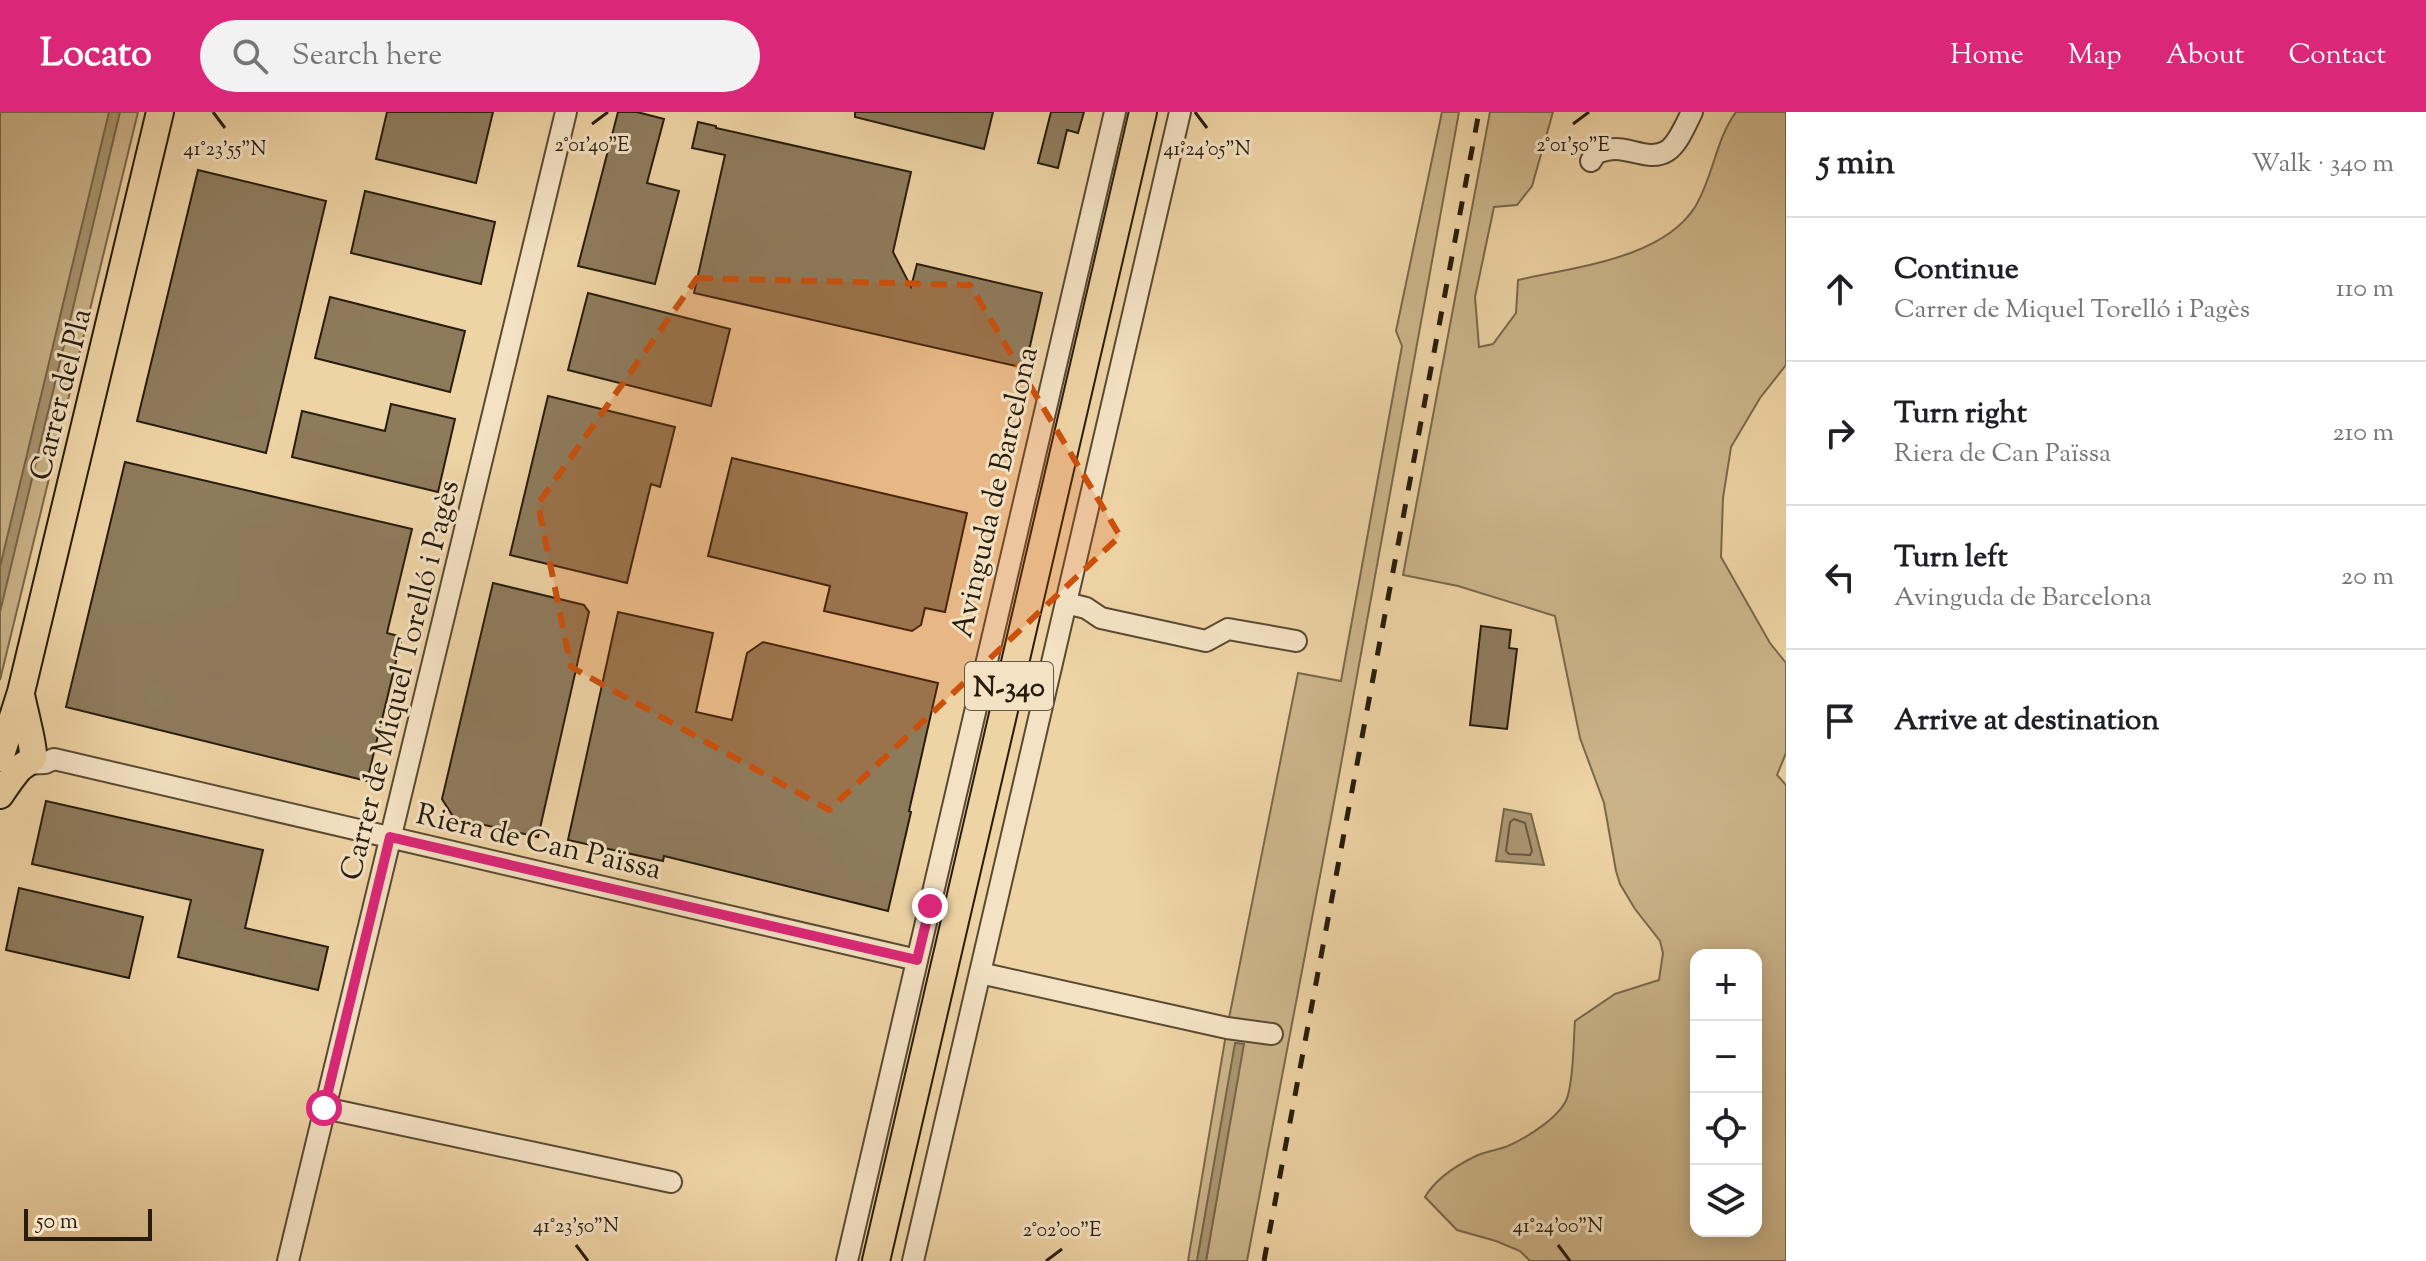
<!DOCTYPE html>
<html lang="en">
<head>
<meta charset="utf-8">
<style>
  :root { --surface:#fff; --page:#f2f2f2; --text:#202124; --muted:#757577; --line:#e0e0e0; --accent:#db2777 }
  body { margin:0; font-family:"Sorts Mill Goudy",serif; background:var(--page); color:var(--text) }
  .controls { position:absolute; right:24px; bottom:24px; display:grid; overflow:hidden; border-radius:16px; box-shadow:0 4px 20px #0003 }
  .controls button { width:72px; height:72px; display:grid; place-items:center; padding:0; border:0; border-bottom:2px solid var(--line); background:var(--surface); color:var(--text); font:40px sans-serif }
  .scale { position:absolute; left:24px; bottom:20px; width:128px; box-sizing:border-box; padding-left:8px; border:4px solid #271c0d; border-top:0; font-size:22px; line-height:28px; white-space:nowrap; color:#271c0d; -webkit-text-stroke:6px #f4e2c4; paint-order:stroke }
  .stop { position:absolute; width:24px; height:24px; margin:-18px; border:6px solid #db2777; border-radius:50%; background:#fff }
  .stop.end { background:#db2777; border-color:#fff; box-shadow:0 2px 8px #0008 }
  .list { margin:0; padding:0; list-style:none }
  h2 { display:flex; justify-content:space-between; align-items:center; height:104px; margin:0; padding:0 32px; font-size:34px }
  h2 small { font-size:26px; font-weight:400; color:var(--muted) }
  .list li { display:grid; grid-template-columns:52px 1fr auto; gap:24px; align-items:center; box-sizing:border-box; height:144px; padding:0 32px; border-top:2px solid var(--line) }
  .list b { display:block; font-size:30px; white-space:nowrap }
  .list p { margin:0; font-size:26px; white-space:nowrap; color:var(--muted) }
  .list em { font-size:26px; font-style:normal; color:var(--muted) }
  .icon { flex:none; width:44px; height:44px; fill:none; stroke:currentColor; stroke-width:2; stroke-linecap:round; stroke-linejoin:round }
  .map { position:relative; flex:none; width:1786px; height:1149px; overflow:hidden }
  header { display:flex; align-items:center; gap:48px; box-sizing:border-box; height:112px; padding:0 40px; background:var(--accent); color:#fff }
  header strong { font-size:38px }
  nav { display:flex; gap:44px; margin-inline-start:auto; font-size:28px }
  .search { width:560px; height:72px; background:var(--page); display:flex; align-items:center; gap:20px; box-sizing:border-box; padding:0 28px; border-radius:44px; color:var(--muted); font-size:30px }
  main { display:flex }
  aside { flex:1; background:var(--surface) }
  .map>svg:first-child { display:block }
</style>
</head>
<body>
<header>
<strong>Locato</strong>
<div class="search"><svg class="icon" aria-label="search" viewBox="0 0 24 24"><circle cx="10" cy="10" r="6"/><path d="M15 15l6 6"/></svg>Search here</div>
<nav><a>Home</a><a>Map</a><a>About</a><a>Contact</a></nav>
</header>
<main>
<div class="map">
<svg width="1786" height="1149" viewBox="0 0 1786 1149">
  <rect width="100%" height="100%" fill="#eed3a4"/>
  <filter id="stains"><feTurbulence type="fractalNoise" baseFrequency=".0025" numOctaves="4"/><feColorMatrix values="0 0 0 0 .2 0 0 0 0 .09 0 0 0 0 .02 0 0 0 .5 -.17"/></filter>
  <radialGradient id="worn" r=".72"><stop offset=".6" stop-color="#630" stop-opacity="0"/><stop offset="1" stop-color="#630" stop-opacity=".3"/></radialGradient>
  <path fill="#ccb48a" stroke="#7a684c" stroke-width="2" fill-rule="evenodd" d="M0,0H138L0,568Z
    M1442,0H1459L1338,669L1247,1149H1206L1243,933L1236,931L1197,1149H1188L1227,916L1298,561L1341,569L1402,234L1396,219Z
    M1490,0H1553L1532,74L1517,93L1494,95L1475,185L1479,235L1493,232L1516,201L1518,168C1574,155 1662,147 1695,95C1714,63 1715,29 1736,0H1786V253L1760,286L1731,335L1723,386L1721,445L1770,531L1786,551V641L1777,663L1786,673V1149H1530L1520,1139L1496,1129L1457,1118L1425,1085C1436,1066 1459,1052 1478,1043C1488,1039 1498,1038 1508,1034C1526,1026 1563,1004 1568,983C1574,961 1573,933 1575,909L1615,882L1659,868L1663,841L1660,829L1635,797L1620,772L1616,759L1604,691L1580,626L1555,504L1458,474L1403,463ZM1696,843H1756V1119H1696Z"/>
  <path fill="#aa9571" stroke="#766549" stroke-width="2" d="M109,0H120L0,500V455Z
    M1504,697L1531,702L1544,753L1496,749Z
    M1235,931L1244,932L1206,1149H1197Z"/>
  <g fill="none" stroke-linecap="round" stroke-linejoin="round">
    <path stroke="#68583f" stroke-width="2" d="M1514,707L1525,711L1532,739L1530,743L1509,742L1506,739L1510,710Z"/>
  </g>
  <path fill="#8e7b5c" stroke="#271c0d" stroke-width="2" d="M387,0H493L476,71L376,47Z
    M618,0H637L664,7L647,71L679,79L655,172L578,154Z
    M855,0H993L984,37L855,5Z
    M1051,0H1084L1078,21L1067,18L1058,56L1038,51Z
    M698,10L716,14V16L911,60L893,140L911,175L917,152L1042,181L1025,256L694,181L725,43L692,36Z
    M198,58L326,89L266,341L137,309Z
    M365,79L495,110L481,172L351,141Z
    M588,181L730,217L711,294L568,258Z
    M330,185L465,219L450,280L315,246Z
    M548,284L675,315L660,375L651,372L627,471L510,443Z
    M391,292L455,307L438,380L292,345L302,299L385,319Z
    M732,346L967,401L945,500L925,496L921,513L912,519L824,499L830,474L708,444Z
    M125,350L412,417L387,521L402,525L367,669L66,595Z
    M493,471L584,493L589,500L538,725L454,706L442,687Z
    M618,500L713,521L696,600L732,608L747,541L763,530L938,571L909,699L911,700L888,799L664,744L663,749L568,728Z
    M1481,514L1511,518L1509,536L1517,537L1507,617L1470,613Z
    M46,689L263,738L245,816L328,835L318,878L178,845L191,788L32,752Z
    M19,776L143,805L129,866L6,838Z"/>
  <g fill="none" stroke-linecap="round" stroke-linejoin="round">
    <defs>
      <path id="minor" d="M1591,49L1596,41C1602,39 1609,37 1616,37C1632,37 1651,49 1667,39C1678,32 1686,12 1692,0
        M1066,491L1086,496L1101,506L1206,529L1228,517L1296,529
        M25,652L45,651L54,647L917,848
        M980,861L1227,916L1272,922
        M324,996L671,1070
        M288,1149L566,0
        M847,1149L1115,0
        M913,1149L1180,0"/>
      <path id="major" d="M0,646L21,580L160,0
        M0,683C6,674 12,665 19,657C24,652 30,651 33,645C35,640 23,593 21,583
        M876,1149L1143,0"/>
    </defs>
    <use href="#minor" stroke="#594a33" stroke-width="24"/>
    <use href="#major" stroke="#271c0d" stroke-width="30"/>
    <use href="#minor" stroke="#f4e2c4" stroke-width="20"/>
    <use href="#major" stroke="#eed3a4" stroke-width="26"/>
    <path stroke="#271c0d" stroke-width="5" stroke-dasharray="14 14" stroke-linecap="butt" d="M1264,1149L1479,0"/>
  </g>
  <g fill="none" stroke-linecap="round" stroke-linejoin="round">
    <path stroke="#db2777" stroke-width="10" d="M324,996L390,725L917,848L930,794"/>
  </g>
  <path fill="#cb500c" fill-opacity="0.2" stroke="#cb500c" stroke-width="6" stroke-dasharray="16 10" stroke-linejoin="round" d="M697,166L970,173L1120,424L829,698L571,555L538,392Z"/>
  <path fill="none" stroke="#271c0d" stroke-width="3" d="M213,0L225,16M1195,0L1207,16M592,12L608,0M1573,12L1589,0M576,1133L588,1149M1558,1133L1570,1149M1046,1149L1062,1137"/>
  <g text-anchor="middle" stroke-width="6" stroke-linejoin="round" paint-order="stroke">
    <rect fill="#f4e2c4" stroke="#645744" stroke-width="2" x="965" y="550" width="88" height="48" rx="6"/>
    <g font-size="28" font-weight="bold" fill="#271c0d">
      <text x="1009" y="584">N-340</text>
    </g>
    <g font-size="30" fill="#271c0d" stroke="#f4e2c4">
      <text transform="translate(60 282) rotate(-76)" y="10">Carrer del Pla</text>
      <text transform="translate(994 380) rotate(-77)" y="10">Avinguda de Barcelona</text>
      <text transform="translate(399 568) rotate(-76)" y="10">Carrer de Miquel Torelló i Pagès</text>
      <text transform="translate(539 729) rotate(13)" y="10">Riera de Can Païssa</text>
    </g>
  </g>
  <g font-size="20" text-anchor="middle" fill="#271c0d" stroke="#f4e2c4" stroke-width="6" stroke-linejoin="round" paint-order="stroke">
    <text x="592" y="39">2°01'40"E</text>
    <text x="1573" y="39">2°01'50"E</text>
    <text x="225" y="43">41°23'55"N</text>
    <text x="1207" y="43">41°24'05"N</text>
    <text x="576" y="1120">41°23'50"N</text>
    <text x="1558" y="1120">41°24'00"N</text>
    <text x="1062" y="1124">2°02'00"E</text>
  </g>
  <rect width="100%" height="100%" filter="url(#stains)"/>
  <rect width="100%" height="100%" fill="url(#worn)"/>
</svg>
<div class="controls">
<button>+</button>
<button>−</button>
<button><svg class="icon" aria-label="locate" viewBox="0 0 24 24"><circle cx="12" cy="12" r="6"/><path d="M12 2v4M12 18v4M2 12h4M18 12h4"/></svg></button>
<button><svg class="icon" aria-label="layers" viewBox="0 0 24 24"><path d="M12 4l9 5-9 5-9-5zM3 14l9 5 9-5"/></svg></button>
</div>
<div class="scale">50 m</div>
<div class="stop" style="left:324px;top:996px"></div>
<div class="stop end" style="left:930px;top:794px"></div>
</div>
<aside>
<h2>5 min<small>Walk · 340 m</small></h2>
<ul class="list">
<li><svg class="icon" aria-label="ahead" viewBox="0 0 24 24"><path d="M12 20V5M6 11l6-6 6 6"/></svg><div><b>Continue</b><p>Carrer de Miquel Torelló i Pagès</p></div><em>110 m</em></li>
<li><svg class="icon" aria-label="right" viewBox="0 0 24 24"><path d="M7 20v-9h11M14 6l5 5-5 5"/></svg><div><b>Turn right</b><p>Riera de Can Païssa</p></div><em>210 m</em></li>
<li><svg class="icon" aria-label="left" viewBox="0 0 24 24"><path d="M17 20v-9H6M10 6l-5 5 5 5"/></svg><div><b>Turn left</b><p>Avinguda de Barcelona</p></div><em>20 m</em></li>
<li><svg class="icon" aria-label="arrive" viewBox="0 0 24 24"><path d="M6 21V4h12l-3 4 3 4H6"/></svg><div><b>Arrive at destination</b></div></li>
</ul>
</aside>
</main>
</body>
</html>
